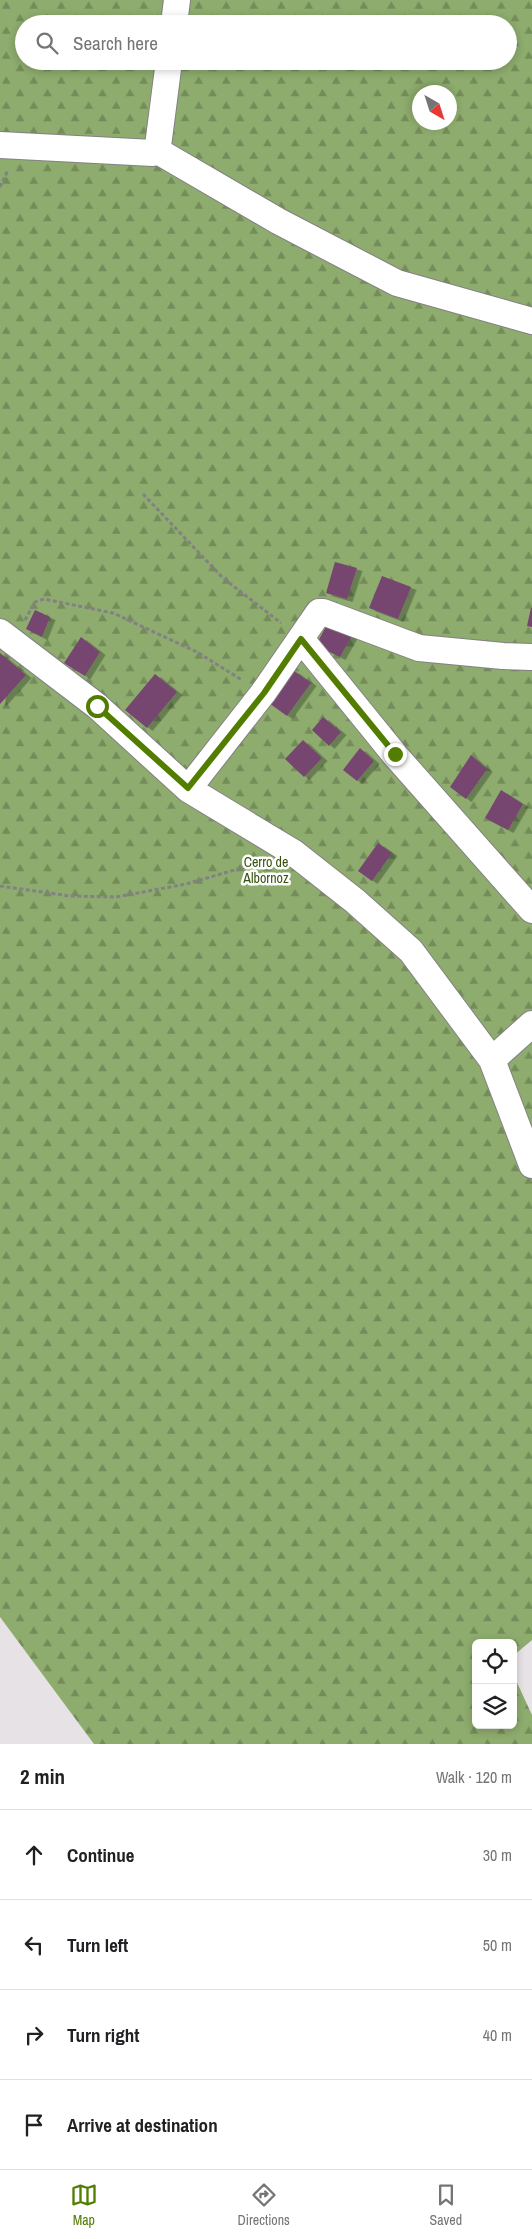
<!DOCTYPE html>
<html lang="en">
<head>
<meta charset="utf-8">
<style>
  :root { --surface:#fff; --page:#f2f2f2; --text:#202124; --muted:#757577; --line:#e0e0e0; --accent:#527d00 }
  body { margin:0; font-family:"Archivo Narrow",sans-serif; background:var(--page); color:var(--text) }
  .controls { position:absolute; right:15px; bottom:15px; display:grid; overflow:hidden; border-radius:8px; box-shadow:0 2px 8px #0003 }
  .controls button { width:45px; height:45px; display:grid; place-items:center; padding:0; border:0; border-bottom:1px solid var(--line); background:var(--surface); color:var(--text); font:25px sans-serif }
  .compass { position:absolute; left:412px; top:85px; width:45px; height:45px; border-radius:50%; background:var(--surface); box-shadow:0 2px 8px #0003; rotate:141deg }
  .stop { position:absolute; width:15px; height:15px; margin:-11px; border:4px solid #527d00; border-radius:50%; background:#fff }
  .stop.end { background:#527d00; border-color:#fff; box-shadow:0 1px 5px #0008 }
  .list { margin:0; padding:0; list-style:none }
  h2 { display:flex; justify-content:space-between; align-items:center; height:65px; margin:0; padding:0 20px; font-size:21px }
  h2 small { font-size:16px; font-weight:400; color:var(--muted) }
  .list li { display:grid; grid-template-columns:32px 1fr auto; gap:15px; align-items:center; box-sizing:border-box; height:90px; padding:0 20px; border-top:1px solid var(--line) }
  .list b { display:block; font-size:19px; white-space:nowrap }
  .list em { font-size:16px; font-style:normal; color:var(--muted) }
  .icon { flex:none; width:28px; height:28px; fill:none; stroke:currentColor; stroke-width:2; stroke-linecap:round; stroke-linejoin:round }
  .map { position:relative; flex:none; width:532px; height:1744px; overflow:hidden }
  .search { position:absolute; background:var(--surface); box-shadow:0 2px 8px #0003; left:15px; right:15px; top:15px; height:55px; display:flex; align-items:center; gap:12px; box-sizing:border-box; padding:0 18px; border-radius:28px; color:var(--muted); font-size:19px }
  .sheet { height:425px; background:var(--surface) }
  nav { display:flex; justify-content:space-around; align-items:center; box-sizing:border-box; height:70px; border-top:1px solid var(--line); background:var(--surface); font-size:14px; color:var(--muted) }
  nav a { display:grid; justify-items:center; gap:2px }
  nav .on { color:var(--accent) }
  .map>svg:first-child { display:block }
</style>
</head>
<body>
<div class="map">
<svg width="532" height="1744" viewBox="0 0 532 1744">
  <defs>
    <pattern id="forest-firs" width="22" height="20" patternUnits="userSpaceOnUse" patternTransform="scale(1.25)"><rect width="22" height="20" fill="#8dac6d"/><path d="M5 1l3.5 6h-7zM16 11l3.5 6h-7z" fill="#748c5a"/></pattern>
    <filter id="shadow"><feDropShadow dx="5.5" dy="3" stdDeviation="0" flood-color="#0004"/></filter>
  </defs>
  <rect width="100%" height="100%" fill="#e6e2e6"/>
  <path fill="url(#forest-firs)" fill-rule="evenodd" d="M0,0H532V1640L513,1656V1643H476V1725H513V1674L532,1715V1744H94L0,1617ZM24,24H508V61H24ZM420,92H450V122H420Z"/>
  <path fill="#764470" filter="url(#shadow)" d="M335,562L357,568L347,599L326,593Z
    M382,576L411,587L398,619L369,608Z
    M531,608H532V627L527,626Z
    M35,610L50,617L42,637L26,629Z
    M329,621L353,634L340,657L316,645Z
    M81,637L100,652L85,676L64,663Z
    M0,653L26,675L0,704Z
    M293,670L311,683L287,716L269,703Z
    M155,674L177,692L147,728L125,710Z
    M323,717L341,732L329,746L312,730Z
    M303,740L322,758L304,777L285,759Z
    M360,748L374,761L357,781L343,770Z
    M471,755L487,769L466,799L450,787Z
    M501,790L523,804L508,830L485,818Z
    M378,843L392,853L372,881L358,871Z"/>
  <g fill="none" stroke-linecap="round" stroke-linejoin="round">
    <defs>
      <path id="minor" d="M174,24L177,0
        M0,145L153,153L158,146L169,61
        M156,150L278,221L397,283L532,321
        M0,632L97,706L188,789L294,853L355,901L411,951L492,1060L532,1165
        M301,639L395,755L532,910
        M188,789L263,693L319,612H323L419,648L503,656L532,657
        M492,1060L532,1024"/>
    </defs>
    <use href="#minor" stroke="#848084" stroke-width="28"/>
    <path stroke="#848184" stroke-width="3" stroke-dasharray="4 2.5" stroke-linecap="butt" d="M0,187L8,170
      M143,494L223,578L281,623
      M25,620L35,602L44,599L113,613L197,652L242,680
      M0,886L70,896L116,897L186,884L259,863"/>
    <use href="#minor" stroke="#fff" stroke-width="26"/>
  </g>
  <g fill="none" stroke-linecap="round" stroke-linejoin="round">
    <path stroke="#527d00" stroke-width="6" d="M97,706L188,788L264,693L301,639L395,754"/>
  </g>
  <g text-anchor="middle" stroke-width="5" stroke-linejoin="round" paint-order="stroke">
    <g font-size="14" fill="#38530f" stroke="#fff">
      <text x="266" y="867">Cerro de<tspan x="266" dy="16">Albornoz</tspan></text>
    </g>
  </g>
</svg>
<div class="controls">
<button><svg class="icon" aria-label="locate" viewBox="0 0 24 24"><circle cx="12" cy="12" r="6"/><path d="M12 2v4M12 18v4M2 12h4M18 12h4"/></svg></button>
<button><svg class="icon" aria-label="layers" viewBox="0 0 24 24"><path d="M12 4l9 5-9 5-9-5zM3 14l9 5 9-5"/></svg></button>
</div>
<svg class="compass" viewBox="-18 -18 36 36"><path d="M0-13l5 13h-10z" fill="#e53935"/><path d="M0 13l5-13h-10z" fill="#757577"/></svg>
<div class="stop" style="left:97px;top:706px"></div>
<div class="stop end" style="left:395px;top:754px"></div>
<div class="search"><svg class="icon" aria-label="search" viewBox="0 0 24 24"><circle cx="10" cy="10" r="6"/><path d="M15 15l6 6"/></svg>Search here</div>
</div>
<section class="sheet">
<h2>2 min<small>Walk · 120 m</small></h2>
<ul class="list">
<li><svg class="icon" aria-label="ahead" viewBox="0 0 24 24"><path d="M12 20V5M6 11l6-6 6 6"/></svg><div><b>Continue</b></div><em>30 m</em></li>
<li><svg class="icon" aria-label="left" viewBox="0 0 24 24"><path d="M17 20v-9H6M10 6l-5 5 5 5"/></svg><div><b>Turn left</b></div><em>50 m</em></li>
<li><svg class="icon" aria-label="right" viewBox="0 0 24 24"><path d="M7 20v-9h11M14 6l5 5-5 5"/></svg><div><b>Turn right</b></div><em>40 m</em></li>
<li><svg class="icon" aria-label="arrive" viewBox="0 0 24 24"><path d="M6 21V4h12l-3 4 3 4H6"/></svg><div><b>Arrive at destination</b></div></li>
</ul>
</section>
<nav>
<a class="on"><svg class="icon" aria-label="map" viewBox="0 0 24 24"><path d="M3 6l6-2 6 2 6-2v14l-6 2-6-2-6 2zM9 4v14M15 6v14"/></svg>Map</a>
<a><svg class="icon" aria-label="directions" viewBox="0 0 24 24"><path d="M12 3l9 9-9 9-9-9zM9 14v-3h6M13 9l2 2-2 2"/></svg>Directions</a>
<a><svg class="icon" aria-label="saved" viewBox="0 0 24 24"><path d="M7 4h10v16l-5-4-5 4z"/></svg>Saved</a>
</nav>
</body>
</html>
